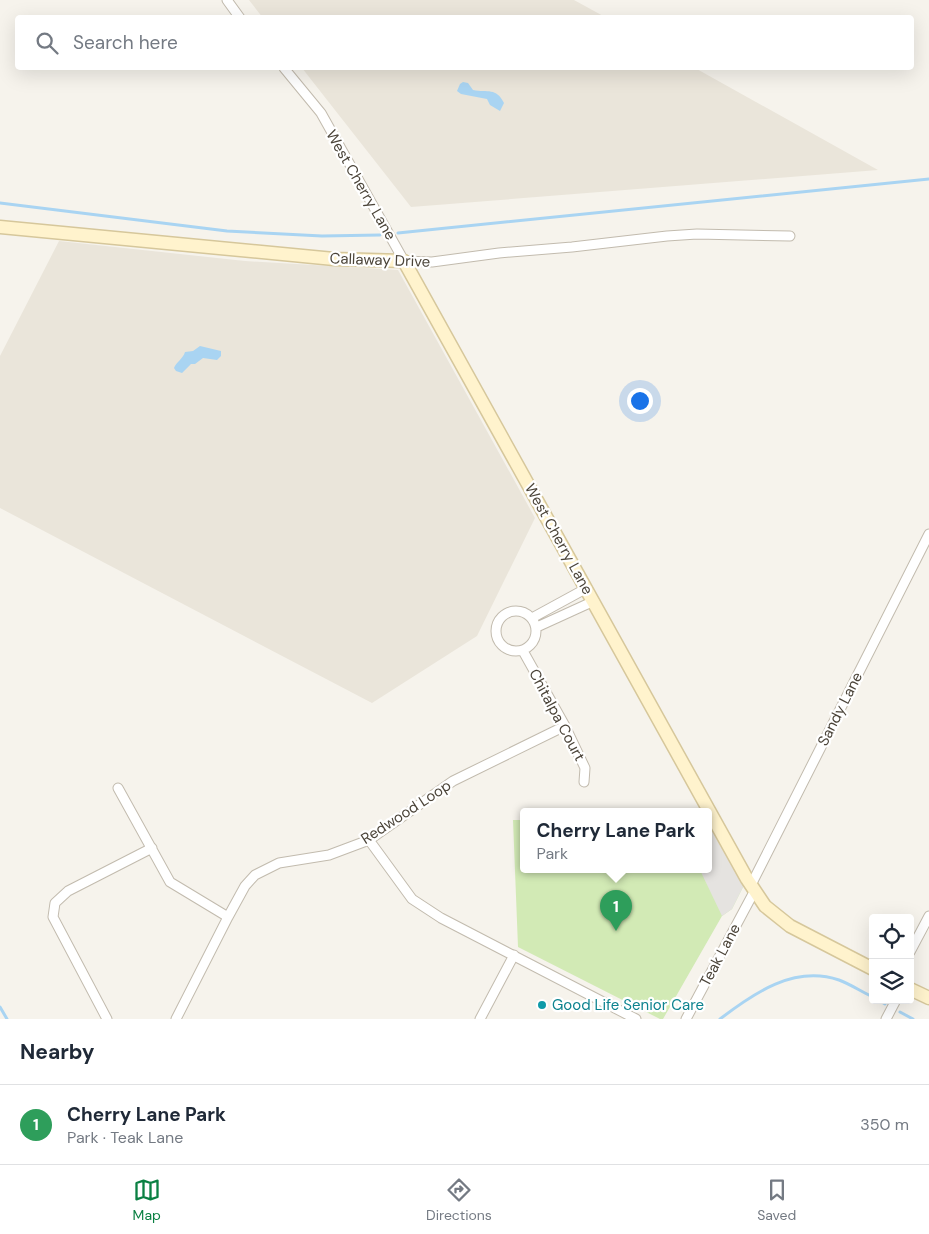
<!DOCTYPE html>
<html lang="en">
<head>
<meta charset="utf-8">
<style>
  :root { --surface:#fff; --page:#f6f6f7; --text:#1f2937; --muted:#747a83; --line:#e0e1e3; --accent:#0b8043 }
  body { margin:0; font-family:"DM Sans",sans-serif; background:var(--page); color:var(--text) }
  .controls { position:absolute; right:15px; bottom:15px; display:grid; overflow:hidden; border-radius:5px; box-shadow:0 5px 20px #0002 }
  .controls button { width:45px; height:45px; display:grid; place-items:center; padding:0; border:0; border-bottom:1px solid var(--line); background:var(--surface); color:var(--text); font:25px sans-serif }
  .you { position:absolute; left:639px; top:400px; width:18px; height:18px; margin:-12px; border:4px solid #fff; border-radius:50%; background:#1a73e8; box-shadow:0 0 0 8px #1a73e833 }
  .badge { display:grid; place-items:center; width:32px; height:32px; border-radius:50%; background:var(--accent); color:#fff; font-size:16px; font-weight:700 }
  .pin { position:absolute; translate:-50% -41px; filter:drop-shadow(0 1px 2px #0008) }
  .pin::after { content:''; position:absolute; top:26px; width:18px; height:15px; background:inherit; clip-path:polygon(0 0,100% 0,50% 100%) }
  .popup { position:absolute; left:520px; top:808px; width:192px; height:65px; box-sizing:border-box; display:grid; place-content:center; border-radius:5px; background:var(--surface); filter:drop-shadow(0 1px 4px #0005); font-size:16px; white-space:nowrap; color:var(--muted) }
  .popup b { font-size:19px; color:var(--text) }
  .popup::after { content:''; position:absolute; left:50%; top:100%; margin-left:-10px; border:10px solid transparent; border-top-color:var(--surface) }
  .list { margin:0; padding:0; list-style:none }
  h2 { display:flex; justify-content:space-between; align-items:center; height:65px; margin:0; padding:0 20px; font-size:21px }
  h2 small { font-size:16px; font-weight:400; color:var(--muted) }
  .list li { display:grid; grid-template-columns:32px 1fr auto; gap:15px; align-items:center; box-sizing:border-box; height:80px; padding:0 20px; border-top:1px solid var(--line) }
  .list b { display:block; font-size:19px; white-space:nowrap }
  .list p { margin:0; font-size:16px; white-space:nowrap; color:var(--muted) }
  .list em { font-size:16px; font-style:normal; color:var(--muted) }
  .icon { flex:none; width:28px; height:28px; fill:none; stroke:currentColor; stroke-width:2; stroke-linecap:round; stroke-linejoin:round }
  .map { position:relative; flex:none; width:929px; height:1019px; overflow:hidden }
  .search { position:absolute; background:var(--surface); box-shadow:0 5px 20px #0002; left:15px; right:15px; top:15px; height:55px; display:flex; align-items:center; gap:12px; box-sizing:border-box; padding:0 18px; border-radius:5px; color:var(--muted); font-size:19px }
  .sheet { height:145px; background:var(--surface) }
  nav { display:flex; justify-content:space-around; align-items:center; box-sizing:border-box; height:70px; border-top:1px solid var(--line); background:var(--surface); font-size:14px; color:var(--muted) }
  nav a { display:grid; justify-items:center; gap:2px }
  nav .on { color:var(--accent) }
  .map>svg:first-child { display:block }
</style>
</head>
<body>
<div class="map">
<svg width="929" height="1019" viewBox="0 0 929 1019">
  <rect width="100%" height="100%" fill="#f6f3ec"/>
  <path fill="#eae5da" d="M249,0H574L605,17L263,18Z
    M302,68H695L878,170L411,207Z
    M59,241L245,261L398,270L535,518L477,636L372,703L0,508V356Z"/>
  <path fill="#d2eab5" d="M513,820H523L524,870H708L747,879L732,909L722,916L663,1019H660L518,947Z"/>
  <path fill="#e5e3e0" d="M709,817L747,879L732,909L722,916L700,870H708Z"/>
  <path fill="#a9d4f2" d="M463,82L468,83L473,90C488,93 496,87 504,103L500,111L490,105L487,99L461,94L457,91L460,84Z
    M200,346L221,351V356L217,360L203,358L195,364H191L182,373L176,371L174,368C176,362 183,359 185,352L193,351Z"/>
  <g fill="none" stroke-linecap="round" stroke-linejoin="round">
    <path stroke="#a9d4f2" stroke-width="3" d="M0,203L227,231L322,236L380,235
      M398,233L929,179
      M878,1000L885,1004
      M0,1007L7,1019
      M900,1012L913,1019
      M720,1019C754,993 794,965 839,980C850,984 862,992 873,997"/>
    <defs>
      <path id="street" d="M227,0L240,18
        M284,68L321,113L404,261L432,262L499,253L572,247L667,236L697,234L790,236
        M496 631a20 20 0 1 1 40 0a20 20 0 1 1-40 0Z
        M532,618L587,588
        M537,627L594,601
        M523,651L565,726L585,768L584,782
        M118,788L170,882L228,917
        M369,840L412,899L441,918L636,1019
        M751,885L929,534
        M910,952L929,916
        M107,1019L53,917L55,903L68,891L152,848
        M176,1019L228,917L245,886L255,875L279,863L329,855L369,840L453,781L565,726
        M480,1019L514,955
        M686,1019L755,890
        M886,1019L896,1000"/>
      <path id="secondary" d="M0,227L334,259L404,261L747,879L765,906L790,926L873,969
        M910,989L929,998"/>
    </defs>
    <use href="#street" stroke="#c2bbae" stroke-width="11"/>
    <use href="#secondary" stroke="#d6c79b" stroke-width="15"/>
    <use href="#street" stroke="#fff" stroke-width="9"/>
    <use href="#secondary" stroke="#fff3cd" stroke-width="12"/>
  </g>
  <circle fill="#0f9aa8" stroke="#fff" stroke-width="2" cx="542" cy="1005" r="5"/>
  <g text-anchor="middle" stroke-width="4.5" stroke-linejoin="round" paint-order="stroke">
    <g font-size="15" fill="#4b4439" stroke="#fff">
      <text transform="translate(361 185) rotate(60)" y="5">West Cherry Lane</text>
      <text transform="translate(380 260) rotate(2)" y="5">Callaway Drive</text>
      <text transform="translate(559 539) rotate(61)" y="5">West Cherry Lane</text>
      <text transform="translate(840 709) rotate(-63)" y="5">Sandy Lane</text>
      <text transform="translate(557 715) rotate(62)" y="5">Chitalpa Court</text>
      <text transform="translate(406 812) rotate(-33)" y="5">Redwood Loop</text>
      <text transform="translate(720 955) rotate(-62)" y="5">Teak Lane</text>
    </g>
    <g font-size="15" fill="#0d838f" stroke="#fff" text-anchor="start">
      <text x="552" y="1010">Good Life Senior Care</text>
    </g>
  </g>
</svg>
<div class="controls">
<button><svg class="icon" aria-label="locate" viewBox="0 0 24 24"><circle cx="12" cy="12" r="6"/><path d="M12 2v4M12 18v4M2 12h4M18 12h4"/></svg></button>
<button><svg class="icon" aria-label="layers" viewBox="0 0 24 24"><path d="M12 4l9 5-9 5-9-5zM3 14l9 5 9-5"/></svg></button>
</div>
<div class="you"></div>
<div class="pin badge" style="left:616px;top:931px;background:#2e9e5b">1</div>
<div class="popup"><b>Cherry Lane Park</b>Park</div>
<div class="search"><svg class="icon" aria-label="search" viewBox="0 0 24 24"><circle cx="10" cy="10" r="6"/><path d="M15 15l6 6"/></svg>Search here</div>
</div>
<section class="sheet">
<h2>Nearby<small></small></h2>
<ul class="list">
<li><span class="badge" style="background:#2e9e5b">1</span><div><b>Cherry Lane Park</b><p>Park · Teak Lane</p></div><em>350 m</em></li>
</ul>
</section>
<nav>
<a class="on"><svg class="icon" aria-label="map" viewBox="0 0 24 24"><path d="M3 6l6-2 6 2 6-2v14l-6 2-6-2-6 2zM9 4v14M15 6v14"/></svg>Map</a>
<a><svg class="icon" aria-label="directions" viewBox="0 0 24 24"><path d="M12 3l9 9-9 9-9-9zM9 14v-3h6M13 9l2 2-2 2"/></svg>Directions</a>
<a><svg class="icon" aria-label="saved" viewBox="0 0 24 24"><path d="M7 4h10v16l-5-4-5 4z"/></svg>Saved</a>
</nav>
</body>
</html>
